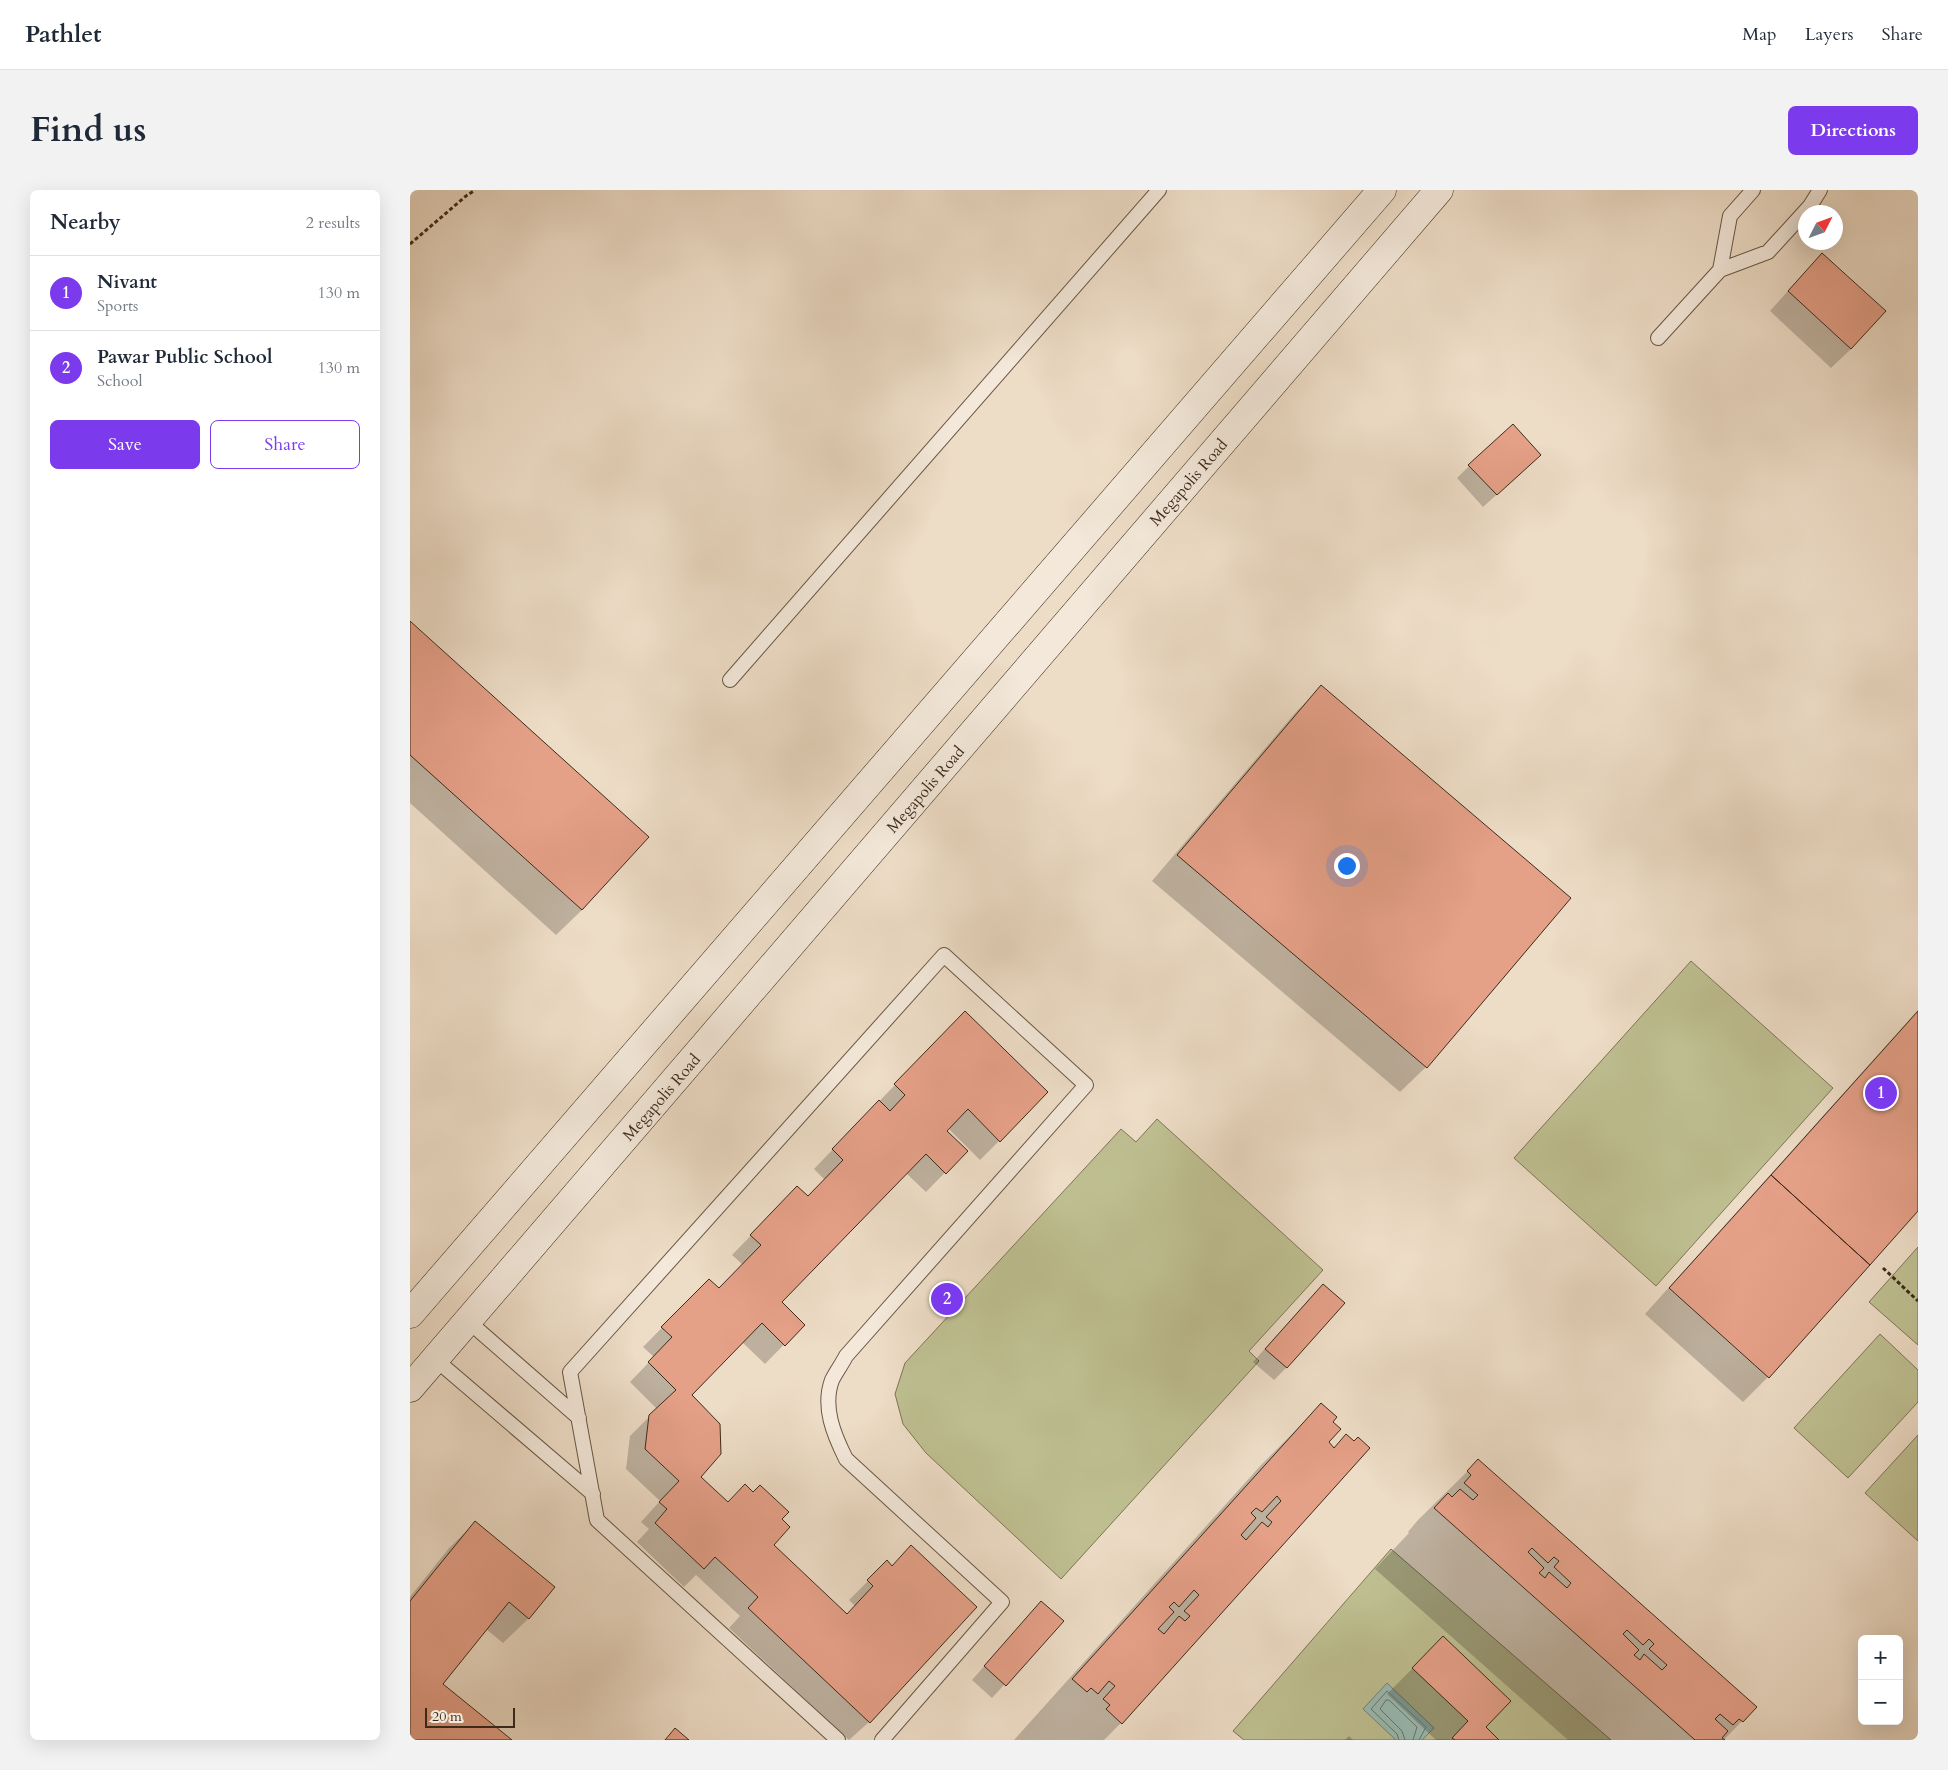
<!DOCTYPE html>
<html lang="en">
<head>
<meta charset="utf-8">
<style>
  :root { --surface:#fff; --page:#f2f2f3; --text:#1f2937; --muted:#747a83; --line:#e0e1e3; --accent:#7c3aed }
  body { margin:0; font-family:Cardo,serif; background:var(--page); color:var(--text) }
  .controls { position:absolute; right:15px; bottom:15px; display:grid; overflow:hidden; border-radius:8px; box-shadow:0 5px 20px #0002 }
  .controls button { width:45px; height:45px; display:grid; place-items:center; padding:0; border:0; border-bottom:1px solid var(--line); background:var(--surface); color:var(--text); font:25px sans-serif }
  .compass { position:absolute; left:1388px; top:15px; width:45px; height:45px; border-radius:50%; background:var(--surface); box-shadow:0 5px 20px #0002; rotate:48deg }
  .scale { position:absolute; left:15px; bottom:12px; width:90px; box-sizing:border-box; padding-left:5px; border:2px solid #3c2b19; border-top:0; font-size:14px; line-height:18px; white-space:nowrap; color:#3c2b19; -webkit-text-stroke:4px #f3e8da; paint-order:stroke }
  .you { position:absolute; left:936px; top:675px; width:18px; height:18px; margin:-12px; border:4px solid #fff; border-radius:50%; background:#1a73e8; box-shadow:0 0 0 8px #1a73e833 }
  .badge { display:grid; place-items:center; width:32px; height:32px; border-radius:50%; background:var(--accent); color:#fff; font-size:16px; font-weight:700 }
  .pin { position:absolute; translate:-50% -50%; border:2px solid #fff; box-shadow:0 1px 5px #0006 }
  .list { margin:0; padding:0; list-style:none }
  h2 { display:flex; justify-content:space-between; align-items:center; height:65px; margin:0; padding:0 20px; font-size:21px }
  h2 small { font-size:16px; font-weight:400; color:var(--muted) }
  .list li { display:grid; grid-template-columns:32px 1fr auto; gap:15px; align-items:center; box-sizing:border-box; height:75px; padding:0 20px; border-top:1px solid var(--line) }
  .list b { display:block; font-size:19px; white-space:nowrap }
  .list p { margin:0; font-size:16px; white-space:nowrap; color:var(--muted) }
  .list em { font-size:16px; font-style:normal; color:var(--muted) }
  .actions { display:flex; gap:10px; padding:15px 20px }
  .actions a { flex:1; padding:11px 0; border:1px solid var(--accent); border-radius:8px; text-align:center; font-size:18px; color:var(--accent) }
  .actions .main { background:var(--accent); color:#fff }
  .map { position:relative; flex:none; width:1508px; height:1550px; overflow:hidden; border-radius:8px }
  header { display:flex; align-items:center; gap:30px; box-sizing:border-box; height:70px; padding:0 25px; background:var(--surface); border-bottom:1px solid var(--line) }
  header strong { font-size:24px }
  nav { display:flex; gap:28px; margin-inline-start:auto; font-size:18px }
  .intro { display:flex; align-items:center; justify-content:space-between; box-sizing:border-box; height:120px; padding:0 30px }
  h1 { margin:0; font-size:35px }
  .button { padding:12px 22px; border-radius:8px; background:var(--accent); color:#fff; font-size:18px; font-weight:700 }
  main { display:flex; gap:30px; padding:0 30px }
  aside { flex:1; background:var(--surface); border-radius:8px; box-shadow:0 5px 20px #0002 }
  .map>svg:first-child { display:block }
</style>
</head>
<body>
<header>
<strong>Pathlet</strong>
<nav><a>Map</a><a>Layers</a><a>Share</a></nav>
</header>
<div class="intro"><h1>Find us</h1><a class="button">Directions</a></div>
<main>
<aside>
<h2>Nearby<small>2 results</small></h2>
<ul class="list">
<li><span class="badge">1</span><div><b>Nivant</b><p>Sports</p></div><em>130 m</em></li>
<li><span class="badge">2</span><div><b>Pawar Public School</b><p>School</p></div><em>130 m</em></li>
</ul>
<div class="actions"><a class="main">Save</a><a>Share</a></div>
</aside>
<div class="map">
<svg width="1508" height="1550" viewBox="0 0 1508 1550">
  <rect width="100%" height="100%" fill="#eddcc6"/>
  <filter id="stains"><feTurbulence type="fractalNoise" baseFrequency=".004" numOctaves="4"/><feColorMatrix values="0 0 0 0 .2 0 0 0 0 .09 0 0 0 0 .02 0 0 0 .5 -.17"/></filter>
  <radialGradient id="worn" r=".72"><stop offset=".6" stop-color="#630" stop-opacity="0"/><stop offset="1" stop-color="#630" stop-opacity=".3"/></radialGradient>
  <path fill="#bebf91" stroke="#7d7555" d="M1281,771L1423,898L1246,1096L1104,968Z
    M747,929L913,1080L839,1161L849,1171L651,1389L516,1263L493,1234L485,1204L495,1173L711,939L726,952Z
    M1508,1057V1155L1459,1112Z
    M1470,1144L1508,1180V1212L1438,1288L1384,1238Z
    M1508,1245V1351L1455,1303Z
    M981,1359L1201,1550H834L823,1541Z"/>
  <path fill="#99bcb4" stroke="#748276" d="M977,1493L1024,1538L1012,1550H986L953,1519Z"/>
  <path fill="#0003" d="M1393,84L1441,159L1421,178L1360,121Z
    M1059,276L1116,278L1073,317L1047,288Z
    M0,433L172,720L146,745L0,613Z
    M911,497L1159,708L1016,877L990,902L742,691L886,522Z
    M1508,820V1019L1358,1187L1333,1212L1235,1124Z
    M536,842L589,951L570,970L538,938L535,941L556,961L516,1002L496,983L370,1112L393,1135L355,1174L332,1152L280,1205L289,1287L317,1313L370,1329L362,1355L437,1425L445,1416L439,1410L477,1372L459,1532L439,1550L319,1438L330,1426L286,1385L274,1397L227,1352L239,1339L231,1332L250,1311L216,1279L220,1246L247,1219L220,1192L244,1167L233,1157L299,1090L309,1100L333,1075L322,1065L387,998L397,1008L415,990L404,979Z
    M900,1108L877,1177L864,1190L843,1172Z
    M911,1215L921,1232L917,1252L924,1259L944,1253L711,1533L694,1550H604L851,1275Z
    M1068,1271L1345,1517L1314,1550H1158L965,1379L999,1343L998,1342L1008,1330Z
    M65,1333L119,1428L93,1453L76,1439L32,1494L100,1550H0V1407L39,1358Z
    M619,1426L652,1431L582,1508L562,1490Z
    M1008,1473L1074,1538L1087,1550H1026L977,1504Z
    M939,1546L943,1550H935Z"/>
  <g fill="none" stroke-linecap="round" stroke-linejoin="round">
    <path stroke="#6a7466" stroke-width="1" d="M989,1550L987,1544L961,1519L977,1501L1016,1537L1009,1550
      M995,1550L992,1541L970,1519L976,1510H979L1007,1537L1003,1550"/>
  </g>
  <path fill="#e5a088" stroke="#3c2b19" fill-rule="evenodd" d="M1412,63L1476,121L1441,159L1378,101Z
    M1103,234L1131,265L1087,305L1058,275Z
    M0,431L239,647L172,720L0,565Z
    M911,495L1161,708L1017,878L767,665Z
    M555,821L638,902L590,952L558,919L537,941L558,961L536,984L516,964L372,1112L395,1135L375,1156L352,1133L282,1205L310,1234L311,1264L291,1287L318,1312L335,1294L343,1302L350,1295L379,1322L372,1329L380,1337L364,1355L437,1424L463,1396L457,1390L477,1370L482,1376L501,1355L567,1417L460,1533L338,1418L348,1407L305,1367L294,1379L245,1333L257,1319L249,1312L269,1291L235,1259L239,1225L266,1200L238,1172L262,1147L251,1137L299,1089L309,1098L351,1055L340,1045L387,996L398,1006L433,970L422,959L469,910L480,921L495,905L484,894Z
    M1508,821V1021L1460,1075L1361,985Z
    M1361,985L1460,1075L1359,1188L1259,1098Z
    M913,1094L935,1113L877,1178L855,1159Z
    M911,1213L927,1227L923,1232L931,1239L919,1252L924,1258L936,1244L944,1251L948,1247L960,1258L712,1534L696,1519L700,1515L693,1509L705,1496L699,1491L688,1504L681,1498L677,1502L662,1489ZM867,1306L871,1311L856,1327L862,1332L858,1337L852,1332L836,1350L831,1345L846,1328L841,1323L846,1318L852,1322ZM784,1400L789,1405L774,1421L780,1426L775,1431L769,1426L754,1444L748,1439L764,1422L759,1417L764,1412L769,1417Z
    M1068,1269L1347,1517L1333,1532L1329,1529L1323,1535L1310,1524L1305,1529L1318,1541L1312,1548L1315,1550H1285L1024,1318L1038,1303L1042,1307L1050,1299L1063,1310L1068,1305L1054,1293L1061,1285L1057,1281ZM1122,1358L1138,1373L1144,1367L1149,1371L1144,1377L1161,1393L1157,1398L1139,1382L1135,1388L1129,1383L1134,1378L1118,1362ZM1217,1440L1233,1455L1239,1449L1244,1454L1239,1459L1257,1475L1252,1480L1234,1464L1230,1470L1224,1465L1229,1460L1213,1444Z
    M65,1331L145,1397L119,1429L99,1412L33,1494L102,1550H0V1411Z
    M631,1411L654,1431L596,1496L574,1476Z
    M1033,1446L1101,1511L1076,1537L1089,1550H1045L1042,1548L1058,1531L1002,1478Z
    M265,1538L279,1550H255Z"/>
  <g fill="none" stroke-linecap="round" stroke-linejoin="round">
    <defs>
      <path id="lane" d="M1310,80L1320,26L1343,0
        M1248,148L1310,80L1358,62L1400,16L1410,0
        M320,490L749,0
        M58,1131L169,1228
        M25,1169L183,1304
        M428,1550L187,1330L160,1182L534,765L676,895L436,1166C432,1174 426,1182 422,1190C412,1217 424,1245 436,1269L592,1412L472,1550"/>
      <path id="secondary" d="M0,1124L972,0
        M0,1198L1029,0"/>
    </defs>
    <use href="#lane" stroke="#685744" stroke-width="16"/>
    <use href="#secondary" stroke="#3c2b19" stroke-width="29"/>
    <path stroke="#3c2b19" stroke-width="3" stroke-dasharray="4 2.5" stroke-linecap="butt" d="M0,54L56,6L65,0
      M1473,1078L1508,1111"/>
    <use href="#lane" stroke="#f3e8da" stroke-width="14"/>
    <use href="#secondary" stroke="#f3e8da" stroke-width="28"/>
  </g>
  <g text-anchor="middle" stroke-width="4" stroke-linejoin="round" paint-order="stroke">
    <g font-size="16" fill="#3c2b19" stroke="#f3e8da">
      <text transform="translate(778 292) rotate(-49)" y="6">Megapolis Road</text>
      <text transform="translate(515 599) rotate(-49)" y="6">Megapolis Road</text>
      <text transform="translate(251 907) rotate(-49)" y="6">Megapolis Road</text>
    </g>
  </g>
  <rect width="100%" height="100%" filter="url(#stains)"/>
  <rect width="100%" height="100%" fill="url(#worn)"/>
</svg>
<div class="controls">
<button>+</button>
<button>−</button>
</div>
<svg class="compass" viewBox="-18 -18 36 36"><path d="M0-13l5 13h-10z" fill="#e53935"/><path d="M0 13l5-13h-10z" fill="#747a83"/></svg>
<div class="scale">20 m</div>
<div class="you"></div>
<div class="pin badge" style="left:1471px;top:903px">1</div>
<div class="pin badge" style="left:537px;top:1109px">2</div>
</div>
</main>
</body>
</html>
